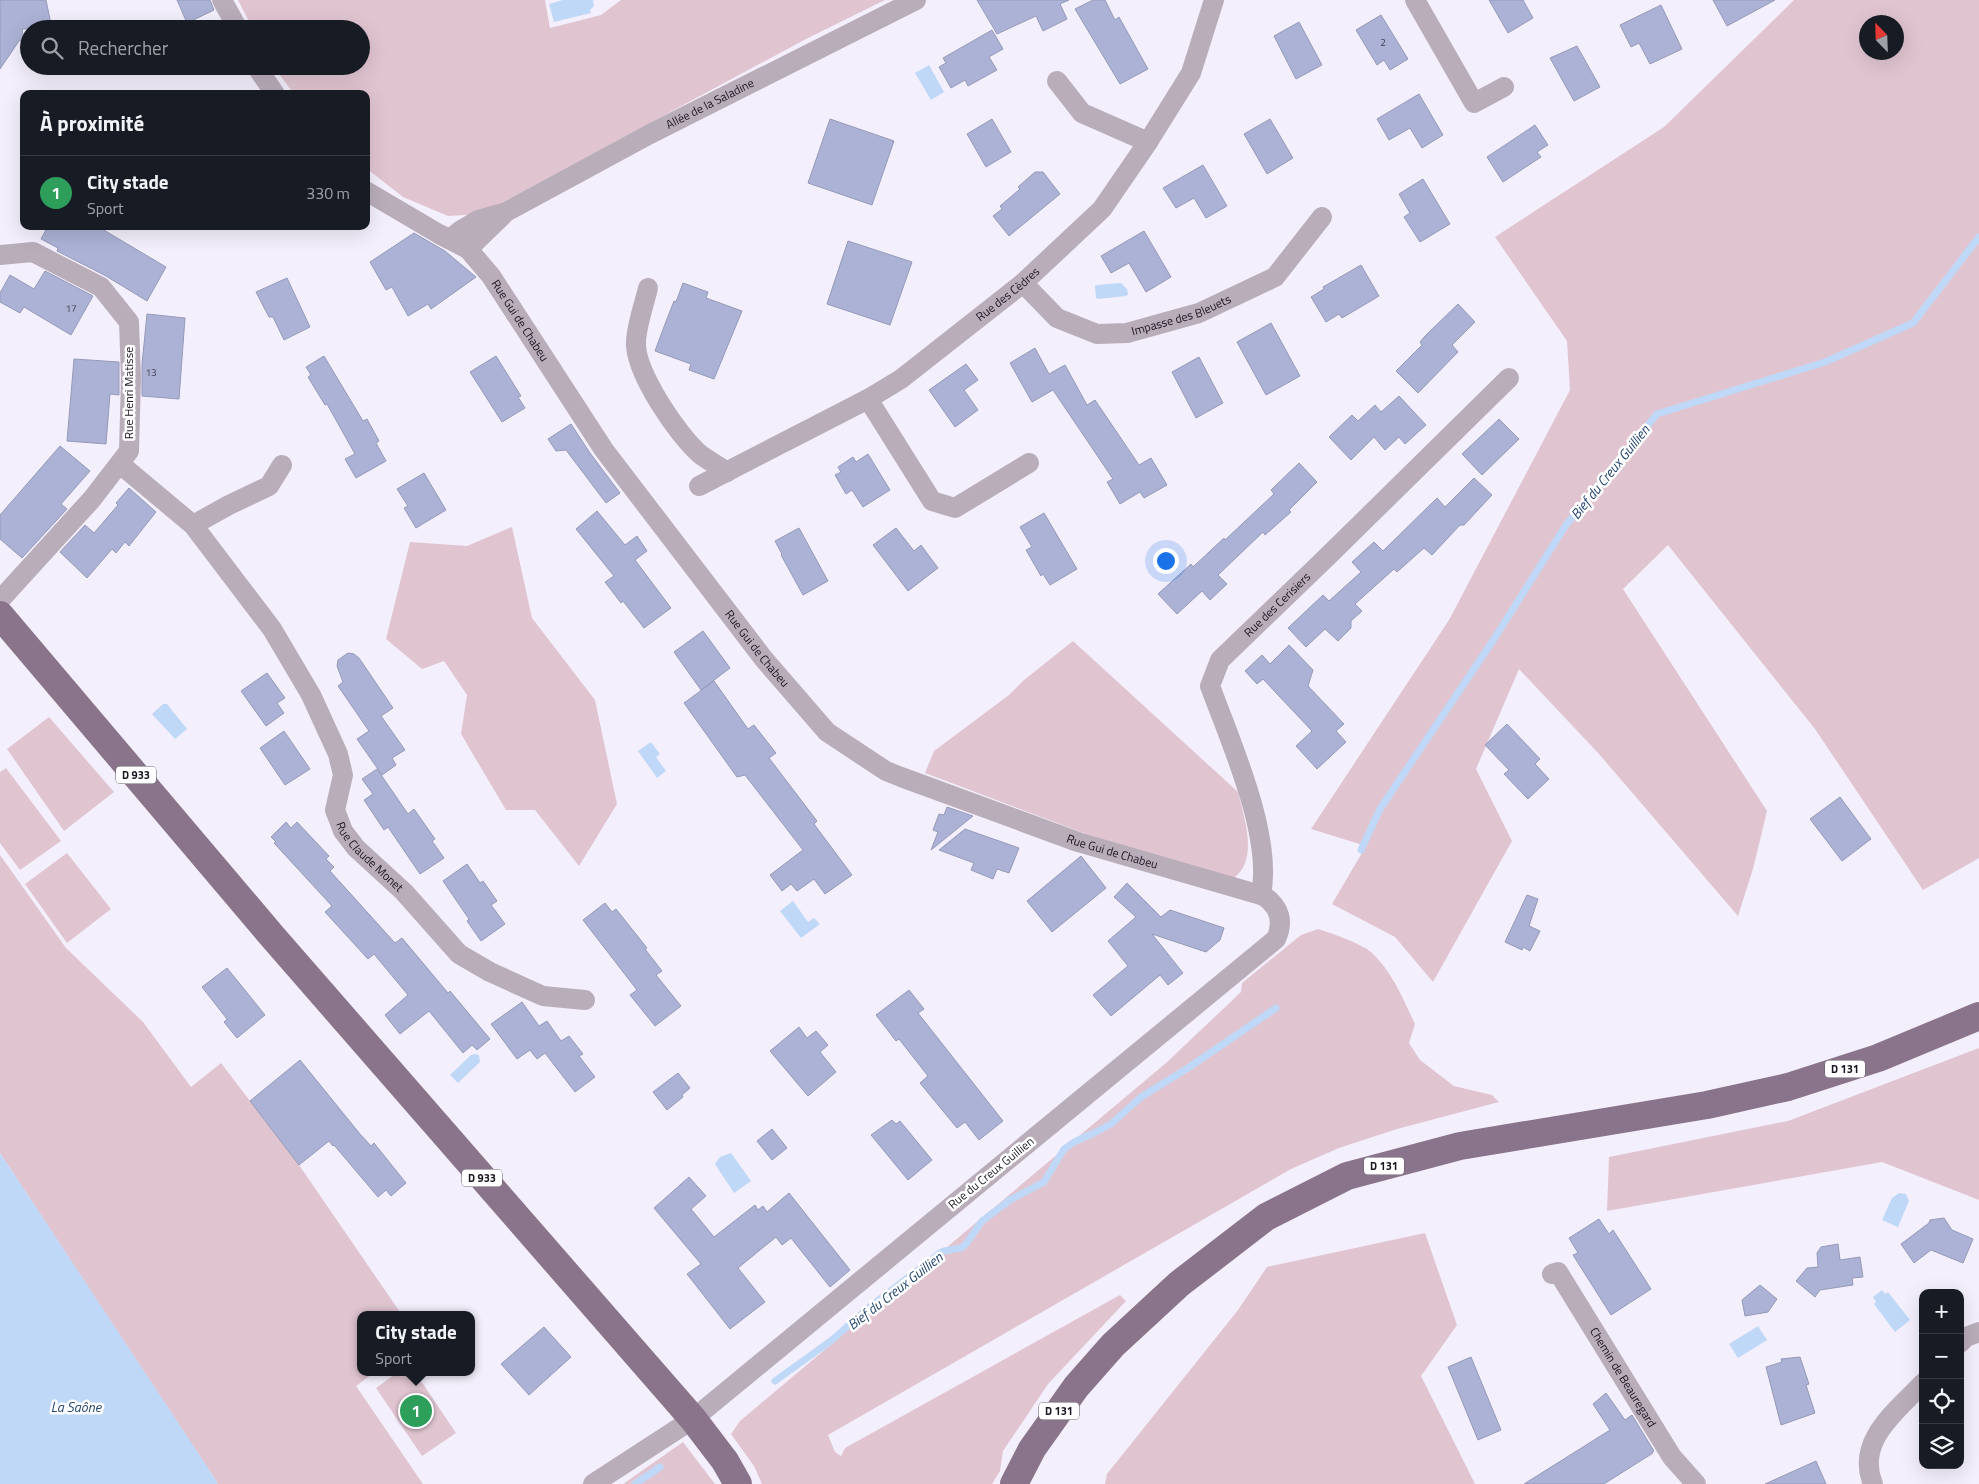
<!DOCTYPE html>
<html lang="fr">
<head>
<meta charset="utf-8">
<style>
  :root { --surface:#171b24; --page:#20242c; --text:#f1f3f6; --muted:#9ea1a6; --line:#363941; --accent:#db2777 }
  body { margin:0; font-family:"Titillium Web",sans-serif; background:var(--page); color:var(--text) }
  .controls { position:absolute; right:15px; bottom:15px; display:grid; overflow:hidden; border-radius:10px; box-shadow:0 5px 20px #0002 }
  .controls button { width:45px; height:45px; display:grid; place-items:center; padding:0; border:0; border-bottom:1px solid var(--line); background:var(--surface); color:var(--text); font:25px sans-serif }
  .compass { position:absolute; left:1859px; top:15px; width:45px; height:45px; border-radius:50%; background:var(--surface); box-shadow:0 5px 20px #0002; rotate:337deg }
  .you { position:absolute; left:1165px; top:560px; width:18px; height:18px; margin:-12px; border:4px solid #fff; border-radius:50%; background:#1a73e8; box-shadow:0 0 0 8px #1a73e833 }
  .badge { display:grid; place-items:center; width:32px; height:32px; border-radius:50%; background:var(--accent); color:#fff; font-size:16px; font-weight:700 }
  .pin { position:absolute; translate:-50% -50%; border:2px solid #fff; box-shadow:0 1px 5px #0006 }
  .popup { position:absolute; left:357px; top:1311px; width:118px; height:65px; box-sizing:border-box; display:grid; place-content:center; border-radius:10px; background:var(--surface); filter:drop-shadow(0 1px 4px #0005); font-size:16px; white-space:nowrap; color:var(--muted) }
  .popup b { font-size:19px; color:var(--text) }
  .popup::after { content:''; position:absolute; left:50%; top:100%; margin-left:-10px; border:10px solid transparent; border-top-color:var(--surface) }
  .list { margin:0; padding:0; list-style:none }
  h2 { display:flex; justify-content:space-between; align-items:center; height:65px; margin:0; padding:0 20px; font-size:21px }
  h2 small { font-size:16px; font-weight:400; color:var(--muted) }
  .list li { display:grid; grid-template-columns:32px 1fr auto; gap:15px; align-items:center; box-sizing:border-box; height:75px; padding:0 20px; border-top:1px solid var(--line) }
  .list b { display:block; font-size:19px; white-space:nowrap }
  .list p { margin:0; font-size:16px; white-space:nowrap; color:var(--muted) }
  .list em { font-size:16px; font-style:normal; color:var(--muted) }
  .icon { flex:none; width:28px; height:28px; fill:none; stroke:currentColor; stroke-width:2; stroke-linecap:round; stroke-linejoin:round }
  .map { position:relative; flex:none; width:1979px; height:1484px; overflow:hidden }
  .search { position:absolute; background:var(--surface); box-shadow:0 5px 20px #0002; left:20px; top:20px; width:350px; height:55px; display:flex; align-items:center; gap:12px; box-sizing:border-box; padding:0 18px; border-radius:28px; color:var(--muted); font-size:19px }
  .panel { position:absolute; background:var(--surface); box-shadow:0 5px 20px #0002; left:20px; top:90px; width:350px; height:140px; border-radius:10px }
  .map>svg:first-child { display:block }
</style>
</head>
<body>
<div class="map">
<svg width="1979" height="1484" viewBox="0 0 1979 1484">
  <rect width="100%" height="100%" fill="#f4effc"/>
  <path fill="#e0c5d1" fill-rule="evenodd" d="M238,0H545L550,28L601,15L621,0H885L806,39L481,214L448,216L403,197L366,168V94H294L273,66H361V29H253Z
    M1794,0H1979V858L1923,890L1815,729L1668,545L1623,589L1767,811L1753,869L1738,916L1599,754L1519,669L1476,769L1512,841L1433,982L1395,937L1332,904L1366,846L1311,829L1449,620L1570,390L1567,341L1495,237L1664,127ZM1866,22H1896V52H1866Z
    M512,527L532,618L595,700L617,804L579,866L535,810H506L461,734L467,695L444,661L422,669L386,639L410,542L467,546Z
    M1073,641L1238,792C1244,818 1259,859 1234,878L1089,835L925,773L934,751L1009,695L1024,680Z
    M49,717L114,792L64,831L7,749Z
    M6,768L61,841L20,870L0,843V772Z
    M67,853L111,909L67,943L25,884Z
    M0,855L66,948L143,1022L191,1087L221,1063L299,1165L402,1315H361V1372H375L356,1386L423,1484H218L0,1153Z
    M1318,929C1331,933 1360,943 1371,952C1392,971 1403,999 1415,1024L1409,1043L1420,1060L1454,1086L1492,1095L1499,1102L1397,1129L1339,1148L1291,1169L828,1435L835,1452L841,1456L845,1448L1120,1295L1126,1301L1048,1384L1003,1451L1000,1471L992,1484H762L754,1466L731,1434L740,1421L1166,1063L1241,992L1242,983L1301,935Z
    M1979,1048V1200L1882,1162L1607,1211L1609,1157L1788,1121Z
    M1425,1233L1457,1325L1421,1376L1475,1484H1105L1107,1474L1238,1310L1267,1267Z
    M398,1372H415L456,1433L422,1456L376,1388Z
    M683,1442L715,1484H623Z"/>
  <path fill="#bfd8f7" d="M563,0H593L594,6L590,10L591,13L554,22L549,4Z
    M929,65L944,92L931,100L915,73Z
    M1121,283L1127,289L1128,294L1126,296L1098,299L1096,298L1095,286L1097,285Z
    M163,704H167L187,729L175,739L152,714Z
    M651,742L660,754L656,757L666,771L657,778L638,751Z
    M793,901L808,922L814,918L820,924L801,938L780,911Z
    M475,1054L479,1055L480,1062L458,1083L450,1075L471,1055Z
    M0,1153L206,1465L218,1484H0Z
    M731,1153L751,1181L734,1193L715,1164L720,1157Z
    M1899,1193L1906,1194L1909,1201L1898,1227L1882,1220L1892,1198Z
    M1882,1290L1885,1294L1888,1292L1910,1320L1895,1332L1874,1304L1876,1302L1873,1297Z
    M1758,1326L1767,1340L1738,1358L1729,1344Z"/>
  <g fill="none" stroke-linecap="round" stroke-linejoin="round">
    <path stroke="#bfd8f7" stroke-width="7" d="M1361,850L1380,809L1494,639L1566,525L1657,414L1825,362L1913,323L1979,237
      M775,1381L832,1340L867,1309L940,1253L944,1251L961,1248L966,1244L982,1221L1010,1200L1044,1182L1064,1149L1074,1142L1094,1133L1111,1124L1141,1097L1188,1068L1276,1008
      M635,1484L660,1467"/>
  </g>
  <path fill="#acb2d5" stroke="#959ab9" d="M0,0H46L52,29H22L24,39L19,41L0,69Z
    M177,0H210L214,10L187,23Z
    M977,0H1069L1060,4L1067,19L1043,31L1036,16L997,34Z
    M1093,0H1105L1115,20L1119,17L1148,69L1120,84L1075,9Z
    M1489,0H1523L1533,18L1508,33Z
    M1713,0H1775L1727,26Z
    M1661,5L1682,49L1650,64L1639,43L1631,47L1620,25Z
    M1381,15L1408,59L1390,70L1384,60L1377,65L1356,30Z
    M1299,22L1322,65L1296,79L1274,36Z
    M992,30L1003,49L989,57L997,70L968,86L965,80L951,88L939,67L946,63L943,58Z
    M1577,46L1600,87L1574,101L1550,58Z
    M1419,94L1443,135L1422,148L1410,128L1389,140L1377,119Z
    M830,119L894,141L872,205L808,183Z
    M992,119L1011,152L986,167L967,134Z
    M1270,119L1293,158L1267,174L1244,134Z
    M1535,125L1548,145L1537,152L1541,157L1503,182L1487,157Z
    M1203,165L1227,206L1206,218L1194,198L1176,208L1163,188Z
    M1035,172H1043L1060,194L1009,236L993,216L1002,209L1000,206L1020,189L1018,187Z
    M1423,179L1450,224L1420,242L1404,217L1410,213L1399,194Z
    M48,226H97L166,267L147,301L106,276L57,251L58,248L41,239Z
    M1144,231L1171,277L1146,292L1129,263L1111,273L1101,256Z
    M414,233L445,251L476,277L431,309L428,304L408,316L392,287L386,290L370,262Z
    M848,241L912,262L890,325L827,304Z
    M1361,265L1379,296L1342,318L1339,314L1326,322L1311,297L1324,289L1323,287Z
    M45,271L93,296L71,335L24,307L20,313L0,302V293L10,275L34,289Z
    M287,278L310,327L284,340L273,317H269L256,292Z
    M683,283L708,292L706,298L742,311L714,379L689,370L691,364L655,351L665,324L674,301L676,302Z
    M1458,304L1475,322L1452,345L1458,352L1418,393L1396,371L1422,345L1420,342L1425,336Z
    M147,314L185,318L179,399L142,396V364Z
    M1271,323L1300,376L1266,395L1237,342Z
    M1035,348L1049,374L1065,365L1087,405L1095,400L1139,465L1151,458L1167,485L1144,498L1140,492L1120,504L1107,482L1113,479L1053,390L1032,402L1010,363Z
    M324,356L363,421L367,419L379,441L376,443L386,461L356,478L345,459L355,454L327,404L325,405L308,377L311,375L306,367Z
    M496,356L521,396L518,397L525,408L502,422L470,372Z
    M1199,357L1223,403L1196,418L1172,372Z
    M74,359L119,362V395L110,394L106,444L67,441Z
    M966,364L978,380L964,390L978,410L955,427L929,390Z
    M1399,396L1426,425L1405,444L1399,437L1385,450L1374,437L1351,460L1329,437L1352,415L1358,421L1375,405L1381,412Z
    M1499,419L1519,439L1482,475L1462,454Z
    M571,424L590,453L620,493L606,503L566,450L556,451L548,439Z
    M60,446L90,471L61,504L67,509L22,558L0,539V515Z
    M868,454L890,490L863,507L852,490L846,494L835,475L841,472L838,467L853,457L856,462Z
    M1299,463L1317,482L1289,510L1291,512L1265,535L1263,532L1218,575L1227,584L1210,600L1202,591L1177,614L1158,594L1191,564L1193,567L1224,538L1225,540L1274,494L1271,490Z
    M424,473L446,510L416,528L404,508L408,506L397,489Z
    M1474,478L1492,495L1464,525H1460L1432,555L1424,548L1397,572L1394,569L1355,604L1362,611L1351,621V628L1338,641L1325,629L1306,647L1288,628L1323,595L1329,601L1361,572L1352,562L1374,542L1383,551L1437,498L1445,507Z
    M129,488L156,512L129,546L125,542L116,553L112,549L87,578L60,552L85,525L94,533L118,505L116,503Z
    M597,511L625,545L637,536L647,551L635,560L671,608L644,628L623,601L621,603L605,582L614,576L576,529Z
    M1044,513L1077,569L1050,585L1043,574L1041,576L1026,550L1032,547L1020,527Z
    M799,528L828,581L803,595L781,555L782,554L775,541Z
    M896,528L914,551L921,545L938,568L908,591L873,545Z
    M703,631L730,668L701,690L674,652Z
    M1289,645L1313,670L1308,686L1344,724L1336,731L1346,742L1317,769L1296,746L1312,731L1263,679L1257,684L1245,671L1262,655L1270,664Z
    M348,653L354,654L359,658L393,708L381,716L405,750L392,758L396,765L382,775L357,739L369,731L338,686L343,682L337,666L338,660Z
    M267,673L285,698L277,703L284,713L266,726L241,691Z
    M714,681L748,729L754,725L776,753L769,758L817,821L814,824L852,875L825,894L814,879L797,891L791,884L782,891L770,875L803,850L745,775L737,777L684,703Z
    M1507,724L1540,759L1535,764L1549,779L1528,799L1504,774L1509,770L1485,745Z
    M284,731L310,769L285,785L260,748Z
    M377,769L408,814L414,809L435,839L432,841L444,858L420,874L388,827L384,830L364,800L373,794L362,779Z
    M1840,797L1871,839L1842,861L1810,819Z
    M947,807L973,816L931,850L938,832L933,830L939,814L944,815Z
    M286,822L291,828L297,822L329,856L326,859L334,867L330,871L395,943L402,938L448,993L450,991L490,1039L477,1050L472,1045L463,1053L429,1011L400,1034L385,1015L408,995L374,954L368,959L325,912L332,906L274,843L276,842L271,837Z
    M965,829L1019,848L1009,873L997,869L993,879L971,870L974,863L939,850Z
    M1081,856L1106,888L1052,932L1027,901Z
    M467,864L480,883L483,881L497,901L491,905L505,924L481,941L467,921L469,919L443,881Z
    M1127,883L1161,917L1170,910L1224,928L1220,940L1206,952L1152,934L1183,973L1168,985L1160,975L1111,1016L1093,995L1128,966L1108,941L1136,917L1114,897Z
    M1527,895L1538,899L1529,926L1540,931L1530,951L1523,947L1522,950L1505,942Z
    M605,903L612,912L616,909L647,948L645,949L662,971L656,975L681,1006L655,1026L630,995L637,990L583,920Z
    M227,968L265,1015L237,1038L224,1022L227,1019L202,987Z
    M909,990L924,1009L918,1013L1003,1121L979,1140L965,1122L957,1128L920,1083L928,1076L899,1039L896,1041L876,1015Z
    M522,1002L539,1026L547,1021L561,1041L569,1036L583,1054L579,1056L595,1077L575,1092L545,1053L537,1059L530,1050L517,1059L491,1024Z
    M799,1027L807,1038L816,1031L828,1045L820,1052L836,1072L808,1096L770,1051Z
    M300,1060L360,1134L371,1146L374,1143L406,1183L391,1196L386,1190L378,1197L334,1145L333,1146L329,1141L299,1165L250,1101Z
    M678,1073L690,1088L682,1095L683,1097L667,1110L653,1092Z
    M892,1120L896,1124L900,1121L932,1160L908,1180L871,1135Z
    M772,1129L787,1148L772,1160L757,1141Z
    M689,1177L706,1196L691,1209L714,1237L755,1205L758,1210L763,1206L767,1212L789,1193L850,1270L830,1287L791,1238L782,1245L776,1237L738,1268L765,1302L730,1329L687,1274L701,1264L654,1208Z
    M1944,1218L1952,1230L1973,1239L1963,1263L1931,1250L1914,1263L1901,1244L1929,1223L1930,1220Z
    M1599,1219L1609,1234L1613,1230L1651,1289L1611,1315L1573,1255L1578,1253L1569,1238Z
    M1838,1244L1840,1260L1860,1257L1863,1277L1852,1278L1853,1285L1820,1290L1815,1297L1796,1281L1807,1268L1818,1267L1817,1253L1821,1247Z
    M1760,1285L1777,1299L1768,1312L1745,1316L1742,1300Z
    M544,1327L571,1357L529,1395L501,1364Z
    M1471,1357L1501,1430L1478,1440L1448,1367Z
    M1800,1357L1809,1384L1806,1385L1815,1413L1781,1425L1766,1367L1782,1362L1781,1359Z
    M1606,1393L1625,1420L1632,1415L1654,1451L1652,1452L1653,1453L1604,1484H1524L1610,1430L1593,1404Z
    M1816,1461L1826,1484H1765Z"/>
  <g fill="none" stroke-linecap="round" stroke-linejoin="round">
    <g stroke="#baadba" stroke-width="20">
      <path d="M222,0L238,29"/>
      <path d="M1415,0L1474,103L1504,87"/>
      <path d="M256,66L275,94"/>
      <path d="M1057,81L1082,113L1148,142"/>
      <path id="s1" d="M366,191L439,234L468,249L491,276L604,450L763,658L827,732L886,771L901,777L1078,842L1264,896C1280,907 1284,922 1276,939L693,1419L593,1484"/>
      <path id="s2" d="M450,239L461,230L478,220L506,212L650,134L916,0"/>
      <path d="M468,249L503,215"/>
      <path d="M0,255L33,252L101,287L129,322L131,378L129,451L92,499L0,600"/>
      <path id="s3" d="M1023,283L1057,318L1097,334L1127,333L1199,313L1275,277L1322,217"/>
      <path d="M648,288C644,305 637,324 636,341C634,371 678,436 701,455C709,461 719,466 727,472"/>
      <path d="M868,399L932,501L955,508L1029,463"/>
      <path id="s4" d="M120,464L193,525L272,629L311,695L338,754L343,775L335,810L343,831L356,848L404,892L459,954L490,972L543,996L585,1000"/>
      <path id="s5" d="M699,486L868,399L901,379L1023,283L1102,209L1148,142L1191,73L1214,0"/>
      <path d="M193,525L229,505L269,486L282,465"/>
      <path id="s6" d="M1261,895C1273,836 1231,743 1210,686L1220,660L1329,555L1509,378"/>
      <path id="s7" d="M1552,1274L1558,1272L1672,1457L1696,1484"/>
      <path d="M1960,1343L1966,1337L1979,1332"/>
      <path d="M1873,1484C1855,1441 1897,1411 1923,1383"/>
    </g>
    <path stroke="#8a748b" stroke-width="28" d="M0,615L272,936L693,1419L725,1461L738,1484
      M1014,1484L1032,1449L1076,1387L1113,1345L1179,1284L1266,1217L1347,1176L1460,1146L1707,1105L1788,1087L1878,1058L1979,1016"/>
  </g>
  <g text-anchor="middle" stroke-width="5" stroke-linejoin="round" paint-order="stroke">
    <g font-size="10" fill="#3f3d4f">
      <text x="1383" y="46">2</text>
      <text x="71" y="312">17</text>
      <text x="151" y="376">13</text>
    </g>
    <g fill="#fff" stroke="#5f5c64" stroke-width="1">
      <rect x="116" y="766.5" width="40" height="17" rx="4"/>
      <rect x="1825" y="1060.5" width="40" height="17" rx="4"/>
      <rect x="1364" y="1157.5" width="40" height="17" rx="4"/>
      <rect x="462" y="1169.5" width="40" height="17" rx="4"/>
      <rect x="1039" y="1402.5" width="40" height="17" rx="4"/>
    </g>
    <g font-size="11" font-weight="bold" fill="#1b1622">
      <text x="136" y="779">D 933</text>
      <text x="1845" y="1073">D 131</text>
      <text x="1384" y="1170">D 131</text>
      <text x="482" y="1182">D 933</text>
      <text x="1059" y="1415">D 131</text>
    </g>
    <g font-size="12" fill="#1b1622" stroke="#fff">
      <text dy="4" stroke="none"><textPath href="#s2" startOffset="294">Allée de la Saladine</textPath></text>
      <text dy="4" stroke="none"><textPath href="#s5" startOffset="365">Rue des Cèdres</textPath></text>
      <text dy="4" stroke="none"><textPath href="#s3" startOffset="179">Impasse des Bleuets</textPath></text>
      <text dy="4" stroke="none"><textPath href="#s1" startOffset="206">Rue Gui de Chabeu</textPath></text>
      <text transform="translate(129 393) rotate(-90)" y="4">Rue Henri Matisse</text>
      <text dy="4" stroke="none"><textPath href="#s6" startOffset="325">Rue des Cerisiers</textPath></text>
      <text dy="4" stroke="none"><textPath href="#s1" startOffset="611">Rue Gui de Chabeu</textPath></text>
      <text dy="4" stroke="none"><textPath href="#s1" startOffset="1031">Rue Gui de Chabeu</textPath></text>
      <text dy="4" stroke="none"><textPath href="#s4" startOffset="484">Rue Claude Monet</textPath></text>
      <text transform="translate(991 1173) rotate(-39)" y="4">Rue du Creux Guillien</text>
      <text dy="4" stroke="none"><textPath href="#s7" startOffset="130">Chemin de Beauregard</textPath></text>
    </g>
    <g font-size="14" font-style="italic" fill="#254770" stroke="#fff">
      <text transform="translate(1610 472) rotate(-51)" y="5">Bief du Creux Guillien</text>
      <text transform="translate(895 1291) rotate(-38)" y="5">Bief du Creux Guillien</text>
      <text x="76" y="1412">La Saône</text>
    </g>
  </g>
</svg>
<div class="controls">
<button>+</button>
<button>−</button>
<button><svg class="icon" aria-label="locate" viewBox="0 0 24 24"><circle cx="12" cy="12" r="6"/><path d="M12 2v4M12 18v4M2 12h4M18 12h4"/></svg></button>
<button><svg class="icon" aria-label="layers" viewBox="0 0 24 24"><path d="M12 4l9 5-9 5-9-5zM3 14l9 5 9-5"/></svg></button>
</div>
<svg class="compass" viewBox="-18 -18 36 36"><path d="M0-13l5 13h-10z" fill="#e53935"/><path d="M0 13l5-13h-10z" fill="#9ea1a6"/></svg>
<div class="you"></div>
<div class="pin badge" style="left:416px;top:1411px;background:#2e9e5b">1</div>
<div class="popup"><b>City stade</b>Sport</div>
<div class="search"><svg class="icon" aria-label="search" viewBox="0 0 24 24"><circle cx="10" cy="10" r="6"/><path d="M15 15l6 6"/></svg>Rechercher</div>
<section class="panel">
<h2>À proximité<small></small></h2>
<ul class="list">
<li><span class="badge" style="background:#2e9e5b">1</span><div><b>City stade</b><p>Sport</p></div><em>330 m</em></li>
</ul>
</section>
</div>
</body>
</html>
